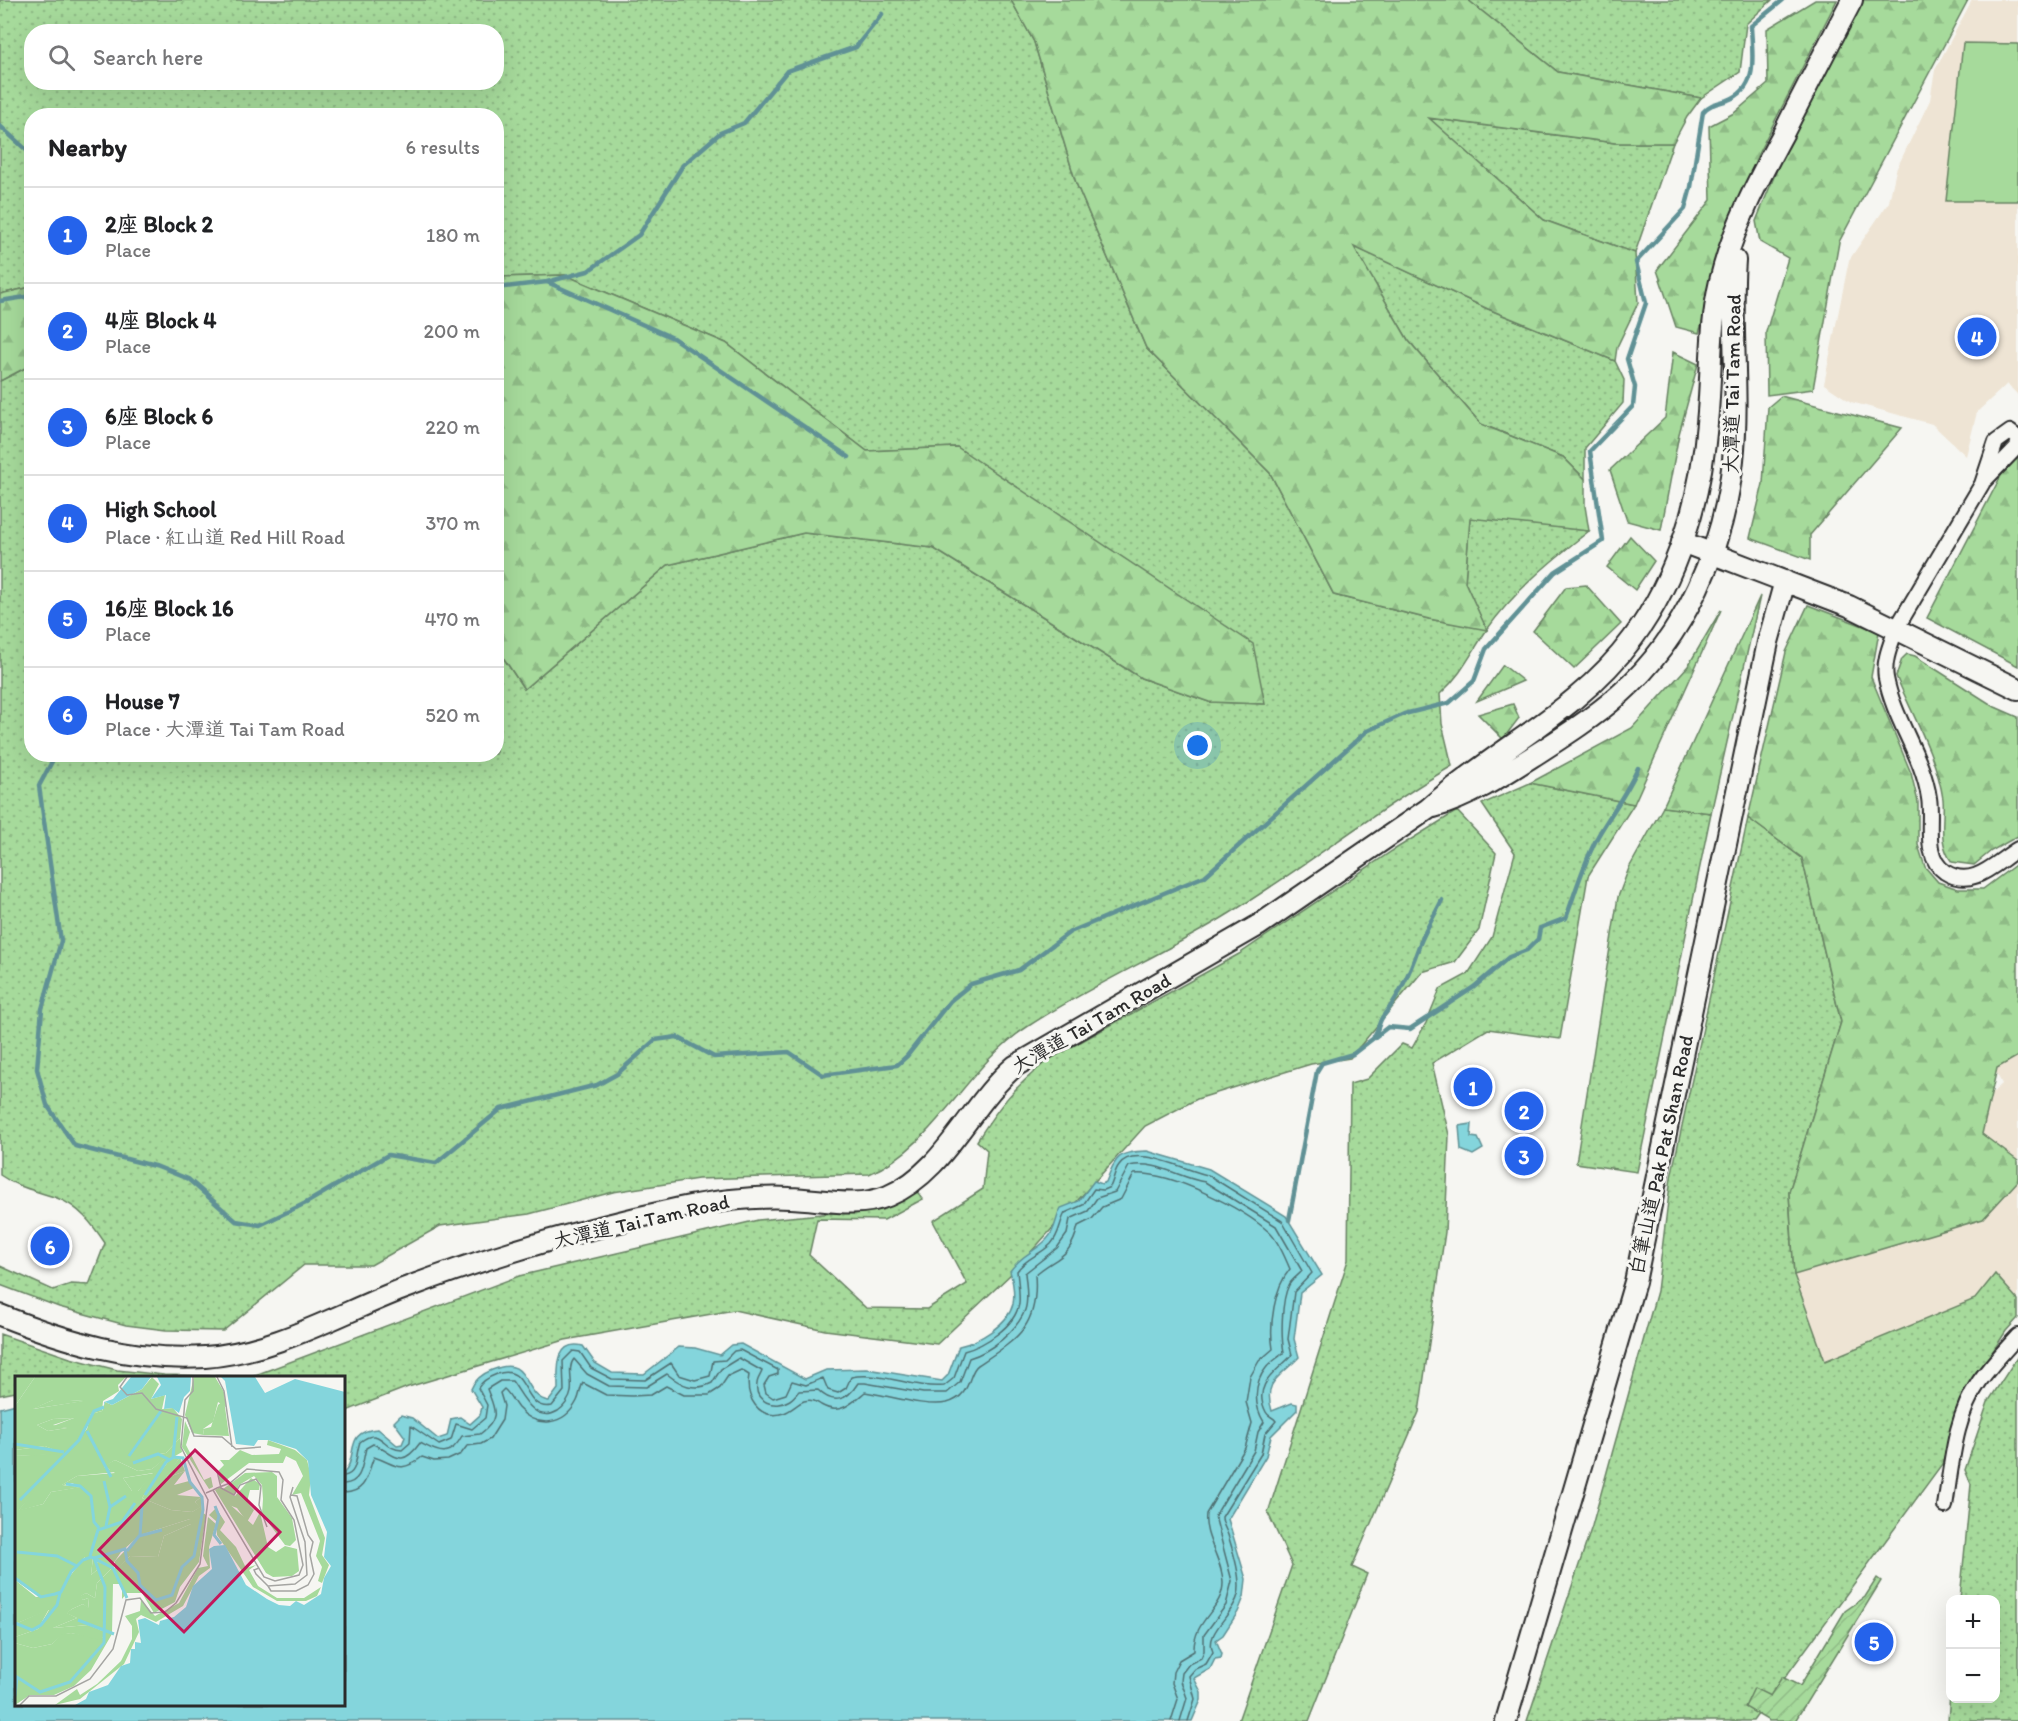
<!DOCTYPE html>
<html lang="en">
<head>
<meta charset="utf-8">
<style>
  :root { --surface:#fff; --page:#f6f6f6; --text:#202124; --muted:#757577; --line:#e0e0e0; --accent:#2563eb }
  body { margin:0; font-family:Itim,"LXGW WenKai TC",sans-serif; background:var(--page); color:var(--text) }
  .controls { position:absolute; right:18px; bottom:18px; display:grid; overflow:hidden; border-radius:12px; box-shadow:0 6px 24px #0002 }
  .controls button { width:54px; height:54px; display:grid; place-items:center; padding:0; border:0; border-bottom:2px solid var(--line); background:var(--surface); color:var(--text); font:30px sans-serif }
  .you { position:absolute; left:1198px; top:746px; width:21px; height:21px; margin:-15px; border:4px solid #fff; border-radius:50%; background:#1a73e8; box-shadow:0 0 0 9px #1a73e833 }
  .badge { display:grid; place-items:center; width:39px; height:39px; border-radius:50%; background:var(--accent); color:#fff; font-size:20px; font-weight:700 }
  .pin { position:absolute; translate:-50% -50%; border:3px solid #fff; box-shadow:0 2px 6px #0006 }
  .list { margin:0; padding:0; list-style:none }
  h2 { display:flex; justify-content:space-between; align-items:center; height:78px; margin:0; padding:0 24px; font-size:26px }
  h2 small { font-size:20px; font-weight:400; color:var(--muted) }
  .list li { display:grid; grid-template-columns:39px 1fr auto; gap:18px; align-items:center; box-sizing:border-box; height:96px; padding:0 24px; border-top:2px solid var(--line) }
  .list b { display:block; font-size:22px; white-space:nowrap }
  .list p { margin:0; font-size:20px; white-space:nowrap; color:var(--muted) }
  .list em { font-size:20px; font-style:normal; color:var(--muted) }
  .icon { flex:none; width:33px; height:33px; fill:none; stroke:currentColor; stroke-width:2; stroke-linecap:round; stroke-linejoin:round }
  .map { position:relative; flex:none; width:2018px; height:1721px; overflow:hidden }
  .search { position:absolute; background:var(--surface); box-shadow:0 6px 24px #0002; left:24px; top:24px; width:480px; height:66px; display:flex; align-items:center; gap:15px; box-sizing:border-box; padding:0 21px; border-radius:24px; color:var(--muted); font-size:22px }
  .panel { position:absolute; background:var(--surface); box-shadow:0 6px 24px #0002; left:24px; top:108px; width:480px; height:654px; border-radius:24px }
  .map>svg:first-child { display:block }
</style>
</head>
<body>
<div class="map">
<svg width="2018" height="1721" viewBox="0 0 2018 1721">
  <defs>
    <pattern id="grass-dots" width="8" height="8" patternUnits="userSpaceOnUse" patternTransform="scale(1.5)"><rect width="8" height="8" fill="#a6da9b"/><path d="M2 2h.1M6 6h.1" fill="none" stroke="#8fbb86" stroke-width="1.8" stroke-linecap="round"/></pattern>
    <pattern id="forest-firs" width="22" height="20" patternUnits="userSpaceOnUse" patternTransform="scale(1.5)"><rect width="22" height="20" fill="#a6da9b"/><path d="M5 1l3.5 6h-7zM16 11l3.5 6h-7z" fill="#8fbb86"/></pattern>
    <pattern id="garden-furrows" width="10" height="10" patternUnits="userSpaceOnUse" patternTransform="scale(1.5)"><rect width="10" height="10" fill="#a6da9b"/><path d="M-1 1l2-2M0 10L10 0M9 11l2-2" fill="none" stroke="#8fbb86"/></pattern>
  </defs>
  <rect width="100%" height="100%" fill="#f6f6f2"/>
  <filter id="ink" filterUnits="userSpaceOnUse"><feTurbulence type="fractalNoise" baseFrequency=".0167" numOctaves="2"/><feDisplacementMap in="SourceGraphic" scale="12" xChannelSelector="R" yChannelSelector="G"/><feConvolveMatrix kernelMatrix="1 2 1 2 8 2 1 2 1" color-interpolation-filters="sRGB"/></filter>
  <g filter="url(#ink)">
    <path fill="#eee4d4" d="M1972,0H2018V395L2007,384L1977,412L1966,456L1932,424L1851,402L1824,384L1849,260L1889,202L1896,170L1930,100L1935,70Z
      M2012,1054L2018,1057V1299L1997,1321L1855,1409L1783,1335L1779,1252L1965,1118L2002,1084L1992,1064Z"/>
    <path fill="url(#grass-dots)" stroke="#688263" stroke-width="1.5" fill-rule="evenodd" d="M0,0H1011L1034,42L1076,183L1146,348L1270,473L1334,595L1429,619L1486,629L1465,582L1470,517L1589,531C1552,560 1513,592 1486,631C1470,655 1462,674 1440,694L1442,724L1452,766C1371,813 1298,873 1217,921C1155,958 1088,987 1027,1027C966,1066 936,1146 869,1174L698,1179L613,1192L529,1214L440,1226L371,1265H304L223,1331L166,1330L126,1325L59,1307L0,1285V1266L53,1290L71,1284L89,1285L105,1243C93,1225 79,1206 57,1198C35,1190 20,1189 0,1175V381L31,365L32,754H496L497,648L524,689L668,565L804,533L933,548L1141,678L1209,702L1264,704L957,447L867,451L726,343L565,275L497,277L496,116H32L31,287L0,294ZM32,32H496V82H32Z
      M1468,0H1772L1746,24L1740,72L1701,98L1558,72Z
      M1428,118L1615,143H1673L1635,253L1544,220Z
      M1353,246L1488,309L1615,361L1624,380L1623,403L1585,448V479L1563,457L1481,424L1408,340Z
      M1530,783L1634,804L1588,876L1560,1039L1488,1029L1432,1063L1449,1135L1445,1232L1419,1412L1352,1567L1367,1574L1309,1721H1238L1292,1565L1268,1513L1348,1260L1350,1084L1367,1079L1402,1044L1412,1048L1426,1023L1440,989L1468,974L1492,937L1515,853L1482,804Z
      M1663,807L1711,813L1637,1172L1576,1163L1618,897L1629,868Z
      M1457,811L1496,853L1479,930L1455,962L1422,972L1350,1058L1311,1064L1197,1099L1145,1126L1011,1274L937,1344L825,1330L734,1310L565,1340L408,1387L344,1412V1378H16V1392L0,1395V1334L70,1358L117,1370L164,1375L250,1377L519,1276L758,1220L886,1208L914,1188L923,1199L884,1220L817,1219L809,1255L866,1308L927,1309L967,1284L933,1221L983,1189L987,1150L977,1141C1000,1104 1014,1088 1048,1060L1239,954L1392,851Z
      M1748,818L1802,858L1841,1022L1789,1192L1794,1275L1825,1361L1975,1299L1995,1274L2018,1300V1318L2006,1331L1967,1391L1942,1464L1753,1721H1527L1592,1526L1657,1291L1671,1177Z
      M2018,1356V1721H1948L1950,1694V1698H1996V1600L1960,1599L1971,1484L1965,1470L1988,1402Z"/>
    <path fill="url(#forest-firs)" stroke="#688263" stroke-width="1.5" d="M1011,0H1468L1558,72L1701,98L1687,117L1673,143H1615L1429,118L1544,220L1635,253L1638,303L1617,347L1615,361L1488,309L1354,247L1408,340L1481,424L1563,457L1585,479V506L1589,531L1470,518L1465,582L1487,630L1429,619L1334,595L1270,473L1146,348L1076,183L1034,42Z
      M1815,0H1837L1759,152L1735,212L1699,333L1676,327L1657,270L1711,200L1709,126L1734,113L1768,84L1767,29Z
      M1862,0H1968L1839,242L1813,389L1767,395L1766,332L1788,258L1760,242L1756,221L1780,162Z
      M565,275L726,343L867,451L957,447L1253,644L1265,704L1209,702L1141,678L933,548L804,533L668,565L524,689L497,648V277Z
      M31,287V365L0,381V294Z
      M1673,352L1698,364L1679,434L1661,530L1627,521L1610,470L1665,418Z
      M1781,396L1902,428L1810,535V560L1750,538L1763,484L1768,407Z
      M2016,447H2018V666L1927,618Z
      M1630,536L1654,561L1635,590L1607,567Z
      M1586,585L1621,624L1574,669L1533,631L1566,587Z
      M1760,596L1711,813L1663,807Z
      M1808,605L1879,632L1871,677L1911,773L1918,802V845L1925,867L1938,882L1958,889H1983L2018,863V1056L1997,1068L1982,1134L2018,1161V1181L1983,1219L1794,1275L1789,1192L1841,1022L1802,858L1748,818L1786,652Z
      M1721,610L1634,804L1530,783L1632,728L1688,666Z
      M1907,654L1915,656L1995,707L2018,717V836L1991,851L1974,865L1952,862C1937,842 1945,821 1943,799C1937,757 1912,714 1896,676L1902,659Z
      M1503,665L1523,681L1477,701Z
      M1513,704L1519,718L1503,739L1478,714Z"/>
    <path fill="url(#garden-furrows)" stroke="#688263" stroke-width="1.5" d="M1877,1578L1881,1581L1795,1721H1769L1745,1707L1754,1688L1770,1696L1782,1677L1800,1686L1845,1611L1865,1597Z"/>
    <path fill="#a6da9b" stroke="#688263" stroke-width="1.5" d="M1963,43L2018,44V201H1946Z"/>
    <path fill="#84d5dc" stroke="#609195" stroke-width="1.5" d="M1472,1124L1471,1137L1478,1138L1483,1149L1473,1155L1461,1150L1459,1126Z
      M1147,1151L1209,1169L1286,1216L1322,1275L1300,1293L1294,1339L1299,1357C1282,1376 1262,1380 1272,1411L1292,1403L1297,1404V1410L1271,1436L1266,1456L1228,1519L1246,1579L1244,1597L1238,1612L1223,1635L1216,1640L1222,1654L1221,1658L1215,1659L1210,1669L1194,1678L1201,1692V1700L1192,1721H0V1408L16,1404V1704H344V1473C359,1456 343,1431 378,1429L397,1445L402,1444L405,1437L394,1422L401,1415L412,1418L438,1439L447,1436L451,1419L460,1417L470,1424L480,1415L482,1407L471,1389C475,1379 482,1374 492,1370C532,1353 521,1397 549,1401L558,1389C558,1371 554,1339 583,1346L595,1363L612,1373L644,1374L679,1347L695,1348L720,1355L732,1345L741,1344L805,1379L826,1370L867,1369L942,1381L948,1375L959,1346C978,1342 1008,1325 1013,1304C1015,1293 1013,1282 1010,1271C1023,1253 1034,1253 1047,1239C1056,1230 1055,1219 1061,1208L1079,1201L1094,1181L1102,1184L1106,1182C1116,1156 1118,1152 1147,1151Z"/>
    <g fill="none" stroke-linecap="round" stroke-linejoin="round">
      <path stroke="#4f6f72" stroke-width="1.5" d="M344,1476C359,1474 355,1454 360,1442C382,1425 382,1450 402,1450L410,1443L411,1426L439,1445L451,1440L456,1424L472,1429L485,1418L487,1405L478,1388C482,1381 489,1377 497,1374C530,1362 521,1412 552,1406L564,1391L563,1361L573,1351L580,1352L591,1368L612,1379L645,1380L671,1363L679,1375L695,1380L710,1376L713,1361L725,1360L734,1351L740,1350L778,1370V1374L769,1377L764,1385L766,1393L773,1398L786,1394L792,1381L806,1385L823,1378L828,1390L838,1393L846,1388L851,1377C882,1371 913,1389 944,1386L954,1378L964,1351C983,1346 1015,1327 1019,1304C1020,1293 1018,1282 1017,1271C1026,1258 1040,1255 1051,1244C1060,1234 1059,1224 1065,1213L1083,1205L1094,1189L1103,1190L1110,1187C1114,1180 1114,1171 1119,1165C1134,1142 1188,1172 1208,1175L1282,1221L1312,1273L1294,1292L1288,1339L1292,1355C1279,1370 1251,1384 1266,1412C1269,1418 1273,1416 1276,1421L1265,1434L1261,1454L1222,1517C1222,1524 1226,1529 1228,1535C1233,1551 1242,1579 1238,1595C1233,1616 1204,1632 1213,1652L1206,1664L1195,1669L1189,1676L1195,1699L1188,1721
        M344,1484C363,1483 362,1463 366,1448L373,1444C394,1453 400,1471 420,1443C438,1452 449,1460 462,1436L480,1434C502,1418 494,1408 487,1389L500,1381H512C522,1394 534,1425 558,1411C564,1407 570,1399 571,1392C573,1382 567,1367 574,1359L587,1374L609,1386L646,1387L667,1374C681,1385 694,1392 712,1383L721,1369L739,1358L762,1371C761,1375 757,1379 757,1384C754,1402 775,1409 788,1401C793,1399 796,1394 799,1391L818,1390C833,1405 847,1401 858,1383H865L923,1393H947L960,1382L969,1358C990,1352 1017,1331 1025,1310C1029,1299 1026,1284 1025,1273L1057,1248L1067,1234L1070,1219L1088,1211L1097,1198L1115,1192L1129,1166C1157,1160 1179,1178 1205,1182L1276,1226L1302,1271C1298,1276 1292,1279 1289,1285C1281,1300 1281,1337 1284,1352C1279,1358 1271,1361 1266,1368C1253,1384 1254,1406 1264,1422L1258,1432L1254,1451L1215,1516L1232,1581L1226,1605L1204,1635V1651L1201,1658L1189,1664L1182,1673L1181,1681L1187,1698L1180,1721
        M344,1493C368,1492 367,1473 374,1457C396,1464 399,1475 422,1457L434,1461L448,1460L461,1454L467,1446L481,1444L490,1439L502,1420L504,1406L500,1393L504,1389C510,1394 513,1402 518,1408C537,1429 564,1426 577,1401C580,1395 580,1388 583,1383L606,1395L632,1396L651,1395L666,1386L684,1395H709L720,1388L728,1376L741,1370L749,1375C745,1397 758,1421 784,1413C792,1410 798,1403 804,1401C812,1399 815,1401 821,1405C840,1416 852,1403 865,1392C887,1395 926,1408 947,1403C973,1396 967,1372 978,1365C1017,1339 1039,1327 1035,1275C1055,1257 1071,1259 1078,1226L1092,1219L1102,1207L1121,1199L1134,1174C1170,1171 1242,1208 1269,1232C1279,1241 1285,1258 1290,1269C1274,1288 1269,1325 1273,1349L1259,1361L1250,1377L1246,1402L1252,1423L1245,1448L1206,1514C1203,1537 1223,1560 1223,1583C1223,1610 1193,1619 1194,1651L1179,1660L1173,1672L1172,1683L1178,1699L1171,1721"/>
      <path stroke="#609195" stroke-width="4.5" d="M0,126L32,155
        M547,282L588,271L639,235L683,165L720,133L744,123L787,71L856,47L882,14
        M496,288L547,282L673,338L849,457
        M0,301L32,296
        M56,754L39,786L61,941L42,1009L37,1069L47,1105L75,1146L158,1167L188,1179L236,1221L260,1225L306,1203L388,1155L436,1163L501,1109L597,1085L617,1074L655,1040L677,1037L714,1057L789,1052L823,1075L897,1065L907,1056L950,1001L971,984L1019,970L1070,932L1205,876L1367,731L1404,714L1449,703L1474,681L1486,649L1555,572L1603,541L1590,451L1633,406L1635,387L1627,359L1646,303L1636,262L1685,209L1691,187L1703,112C1709,104 1719,103 1728,100C1760,88 1752,54 1751,26L1783,0
        M1374,1036C1379,1029 1379,1020 1384,1015C1400,996 1411,969 1419,946C1425,930 1435,915 1442,900
        M1289,1220L1317,1071L1322,1063L1353,1054L1388,1027L1410,1029L1474,987L1509,957L1527,950L1538,939L1540,928L1566,918C1576,890 1584,862 1598,836C1611,813 1627,793 1638,768"/>
      <defs>
        <path id="street" d="M2018,438L2010,432L1996,442L1982,484L1896,629C1891,644 1883,661 1886,678C1894,720 1923,756 1929,798C1933,821 1922,856 1945,872C1973,890 1996,862 2018,849
          M1985,480L2017,447L2018,443
          M1945,1506C1952,1464 1954,1418 1979,1382C1990,1366 2005,1350 2018,1336"/>
        <path id="secondary" d="M1682,542L1849,606L2018,689
          M1434,807C1472,796 1505,774 1538,753C1566,735 1594,717 1619,695C1686,636 1724,547 1733,460C1740,394 1730,327 1735,260
          M0,1315C65,1341 134,1362 205,1357C275,1352 338,1314 403,1289C492,1255 586,1228 680,1208C716,1201 753,1196 790,1198C823,1199 856,1209 888,1196C945,1172 970,1104 1015,1066L1259,925L1428,809C1495,749 1579,712 1633,638C1678,577 1701,498 1707,423C1712,375 1709,328 1720,281C1733,227 1758,180 1784,132C1806,88 1829,44 1852,0
          M1506,1721L1635,1282L1768,642L1785,581"/>
      </defs>
      <use href="#street" stroke="#2b2b2b" stroke-width="18"/>
      <use href="#secondary" stroke="#2b2b2b" stroke-width="24"/>
      <use href="#street" stroke="#f6f6f2" stroke-width="14"/>
      <use href="#secondary" stroke="#f6f6f2" stroke-width="20"/>
    </g>
  </g>
  <g text-anchor="middle" stroke-width="6" stroke-linejoin="round" paint-order="stroke">
    <g font-size="20" fill="#2b2b2b" stroke="#f6f6f2">
      <text transform="translate(1732 384) rotate(-89)" y="7">大潭道 Tai Tam Road</text>
      <text transform="translate(1091 1023) rotate(-30)" y="7">大潭道 Tai Tam Road</text>
      <text transform="translate(1661 1155) rotate(-78)" y="7">白筆山道 Pak Pat Shan Road</text>
      <text transform="translate(641 1221) rotate(-13)" y="7">大潭道 Tai Tam Road</text>
    </g>
  </g>
  <g transform="translate(15 1376)">
    <rect width="330" height="330" fill="#f6f6f2"/>
    <path d="M20,1H111L103,9L104,15L88,25L87,35L76,38L66,62L4,134L28,128L36,116L65,111L57,107L45,110L62,100L100,97L89,90L100,84L123,95L137,93L150,82L143,78L151,77L165,62L167,76L155,83L127,122L156,134L177,136L185,131L180,126L186,121L187,136L191,139L184,186L165,211L160,226L139,237L127,217H112L107,223V208H98L97,258L76,294L59,310L39,319H15L0,329V267L18,272L37,268L46,258L56,257L88,262L90,256L73,249L38,252L62,242L51,237L57,233L68,228L74,232L73,222L68,224L65,220L71,217L80,222L82,207L97,192L81,186L82,194L76,199L78,181H70L54,198L45,217L26,222L0,204V80L47,77L30,70L0,74V30ZM38,24H55L68,25L18,33ZM59,42L38,50L52,52L33,55L22,49L38,43ZM138,97L123,115H117L108,102ZM175,143L176,148L149,160L143,181L115,180L100,195L98,188L106,176L125,159ZM179,1H200L209,16L211,31L203,26L198,46L188,53L189,59L194,60L177,57L170,39ZM165,81L170,95L151,102L156,93ZM288,100H296L294,119L310,162L307,179L314,189L307,207L303,205L307,191L301,180L305,165L286,117L277,119ZM262,121L277,142L281,164L275,170L270,169L247,138L248,123ZM212,126L238,149L245,136L253,171L261,176L270,170L282,173L284,195L277,200L258,201L251,197L208,127ZM201,132L210,146L205,154L221,171L231,192L241,189L234,194L243,210L262,222H289L306,211L302,220L291,225H262L238,211L202,159L201,145L194,139ZM193,141L201,148L194,171L195,192L184,200L168,230L141,246L126,239L121,243L124,256L109,288L65,323L40,329L62,313L65,319L82,308L106,285L117,263V250L110,240L125,235L126,224L140,240L164,227L183,192L193,190L188,180ZM34,233L23,253L0,261V248Z" fill="#a6da9b" fill-rule="evenodd"/>
    <path d="M0,1H20L0,30ZM137,1L144,8L136,23L150,19L147,33L158,32L167,43L165,62L151,77L144,78L151,82L137,93L123,95L100,84L89,91L101,96L62,100L47,109L67,111L36,116L28,128L3,135L48,78L0,80V74L30,70L49,77L72,53L76,38L87,35L90,26L97,29L127,13ZM38,24H55L70,25L17,33ZM59,42L38,49L52,52L33,55L22,49L38,43ZM170,45L175,56L171,69L189,104L196,101L198,111L194,113L167,71ZM253,64L280,74L292,84L296,100H288L281,85L271,80L268,87H234L206,108L202,96L209,89L205,84H214L225,74L237,79L264,78L266,73L252,69ZM165,81L151,102L170,95L159,109L174,105L179,112L162,119L186,121L180,126L186,131L177,136L156,134L127,122L155,83ZM257,96L262,100V121L256,124L248,123L247,109L239,100L224,109L219,119L208,113L230,97ZM140,97L123,115H117L108,102ZM236,102L245,108L244,114H235L232,126L239,134L232,146L222,132L208,127L200,114L205,111L220,120ZM175,143L179,145L176,148L149,160L143,181L115,180L100,196V185L125,159ZM70,181H78L76,199L82,194L81,186L98,191L82,207L80,222L71,217L66,220L68,224L73,222L74,233L68,228L57,233L52,237L62,242L38,252L73,249L90,256V260L85,264L56,257L46,259L37,268L18,272L0,267V261L23,253L34,234L0,248V204L21,221L40,219Z" fill="#a6da9b"/>
    <path d="M209,24L214,60L189,59L188,53L196,51L203,29Z" fill="#a6da9b"/>
    <path d="M116,1H136L127,13L97,29L90,26L89,30V26L98,23ZM142,1H176L175,15L169,21L164,37L157,32L149,33L151,19L136,23L146,9ZM206,1H240L250,17L280,3L330,16V329H60L71,323L74,316L93,309L106,290L115,287L116,273H120V266L126,267L123,244L130,242L144,249L145,245L159,241L171,231L178,210L197,193L194,173L199,170L210,169L231,209L252,223L264,229L275,230L281,225L289,229L306,218L309,202L316,190L309,181L312,156L296,119L293,85L281,73L253,64H243L239,70L221,68L210,5Z" fill="#84d5dc"/>
    <path fill="none" stroke="#84d5dc" stroke-width="3" d="M72,55L96,101M0,68L49,76M114,80L146,35M118,87L143,78L155,84M89,105L95,131L91,150M51,108L65,110L76,120L79,146L84,152M130,119L151,86L159,81M5,124L64,64L79,35L89,31M200,130L204,140L199,159L206,168M95,131L111,120M125,159L127,131M112,175L124,160L147,154M2,176L42,180L62,190M75,180L83,154L107,146L120,127M0,202L26,221L40,218L46,216L56,196L68,184L76,181L98,192L112,222M63,244L99,258M0,247L17,254L26,249L42,229L45,217M0,320L2,301L25,316L55,306L89,267L90,211L79,182L110,173L112,185L123,197L125,209L141,224L157,219L167,191L179,180L188,134L187,121L175,106L168,82L158,81L162,41"/>
    <path fill="none" stroke="#a5a5a2" stroke-width="1.5" d="M112,1L105,11L112,19L127,17L141,33L172,42L179,60L207,61L221,73L246,71M202,1L209,15L217,71M202,95L206,112L219,119L225,109L241,103L246,110L244,129L252,151M191,117L198,114L202,112L215,107L232,93L264,96L268,104L266,124L279,144L288,189L284,199L260,205L249,201L198,114M244,192L239,194L241,198L253,210L280,208L292,199L290,166L275,121L278,111M253,210L256,215H281L293,209L299,198L295,179L298,166L293,159L282,120L276,119M5,329L14,320H41L75,303L98,273L111,224L125,222L136,237L150,236L161,227L185,188L193,124L166,71L170,24L178,15V1"/>
    <path fill="#c2185b" fill-opacity="0.15" stroke="#c2185b" stroke-width="3" d="M180,74L265,156L169,256L84,174Z"/>
    <rect width="330" height="330" fill="none" stroke="#2b2b2b" stroke-width="3"/>
  </g>
</svg>
<div class="controls">
<button>+</button>
<button>−</button>
</div>
<div class="you"></div>
<div class="pin badge" style="left:1473px;top:1087px">1</div>
<div class="pin badge" style="left:1524px;top:1111px">2</div>
<div class="pin badge" style="left:1524px;top:1156px">3</div>
<div class="pin badge" style="left:1977px;top:337px">4</div>
<div class="pin badge" style="left:1874px;top:1642px">5</div>
<div class="pin badge" style="left:50px;top:1246px">6</div>
<div class="search"><svg class="icon" aria-label="search" viewBox="0 0 24 24"><circle cx="10" cy="10" r="6"/><path d="M15 15l6 6"/></svg>Search here</div>
<section class="panel">
<h2>Nearby<small>6 results</small></h2>
<ul class="list">
<li><span class="badge">1</span><div><b>2座 Block 2</b><p>Place</p></div><em>180 m</em></li>
<li><span class="badge">2</span><div><b>4座 Block 4</b><p>Place</p></div><em>200 m</em></li>
<li><span class="badge">3</span><div><b>6座 Block 6</b><p>Place</p></div><em>220 m</em></li>
<li><span class="badge">4</span><div><b>High School</b><p>Place · 紅山道 Red Hill Road</p></div><em>370 m</em></li>
<li><span class="badge">5</span><div><b>16座 Block 16</b><p>Place</p></div><em>470 m</em></li>
<li><span class="badge">6</span><div><b>House 7</b><p>Place · 大潭道 Tai Tam Road</p></div><em>520 m</em></li>
</ul>
</section>
</div>
</body>
</html>
